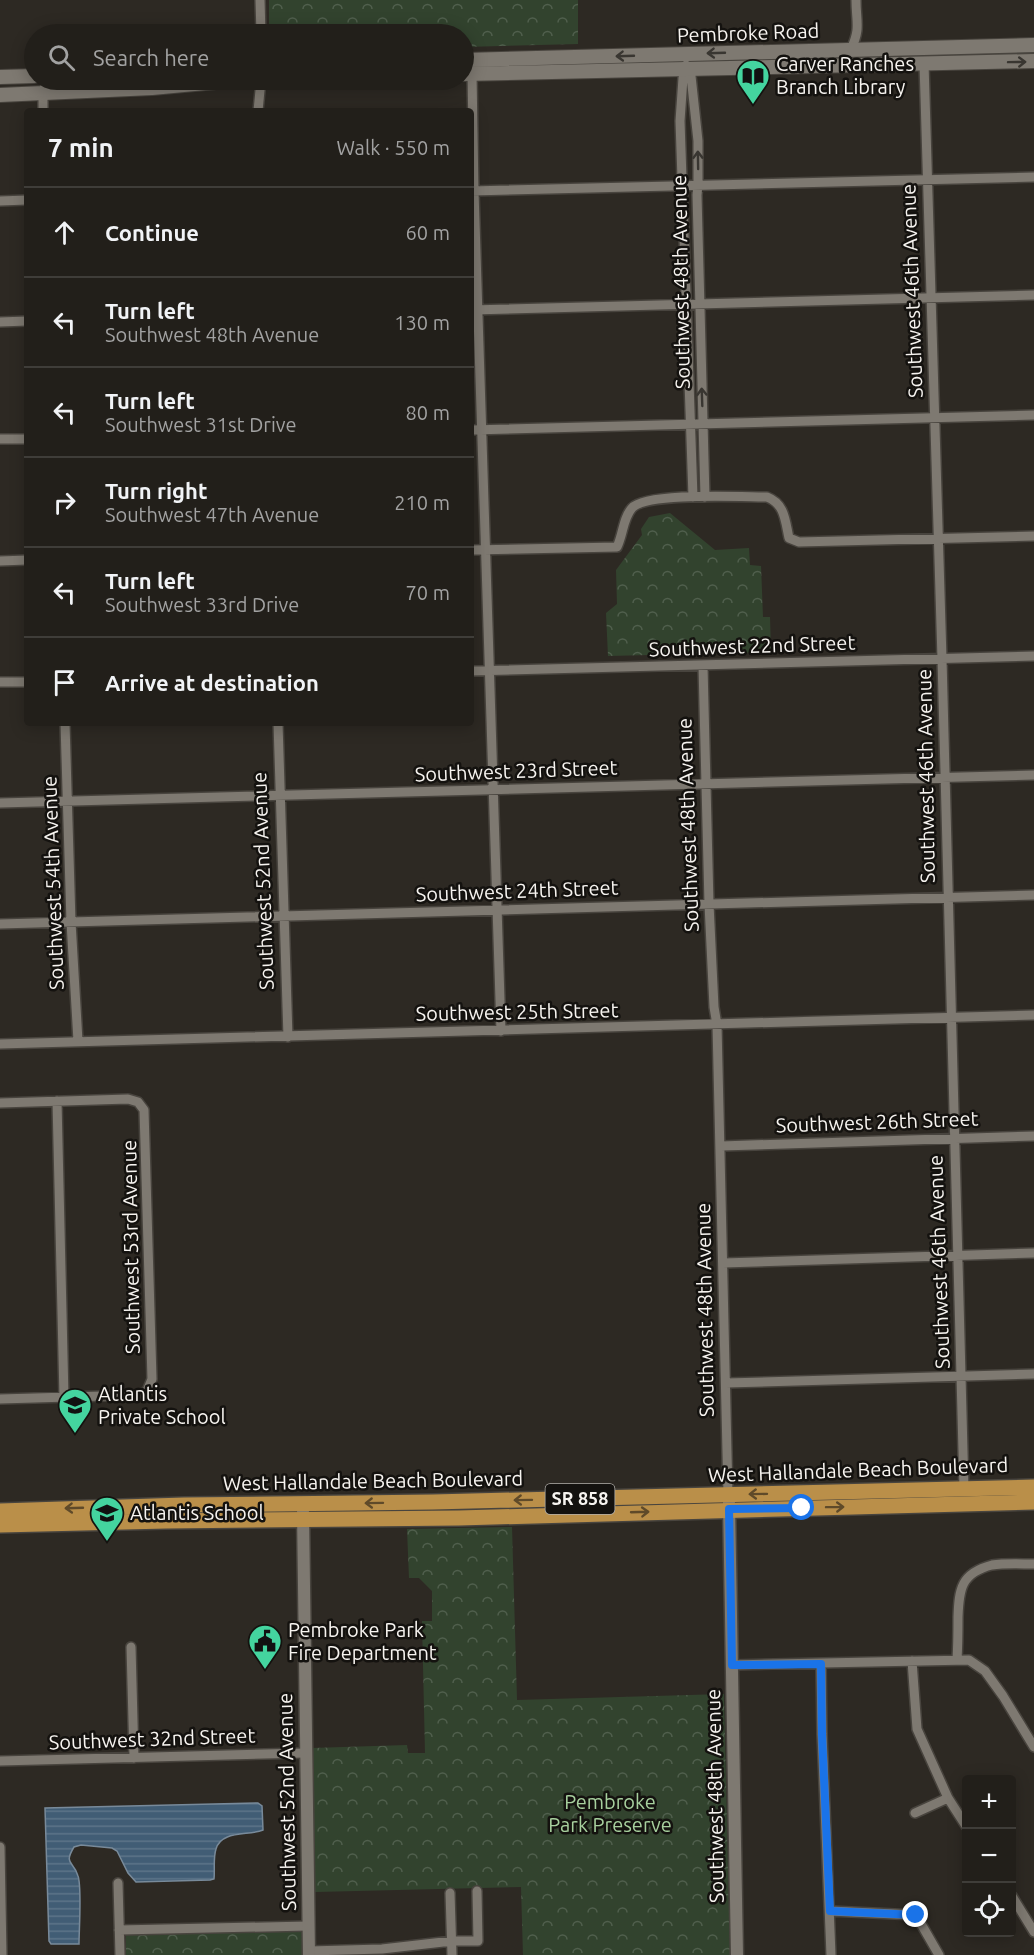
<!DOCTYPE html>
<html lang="en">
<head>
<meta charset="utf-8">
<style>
  :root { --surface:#221f1a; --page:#2e2c27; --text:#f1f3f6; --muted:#a2a2a2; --line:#3f3d39 }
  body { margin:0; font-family:Ubuntu,sans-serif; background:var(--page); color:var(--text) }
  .controls { position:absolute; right:18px; bottom:18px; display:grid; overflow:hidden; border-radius:6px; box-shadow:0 3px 15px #0003 }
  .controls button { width:54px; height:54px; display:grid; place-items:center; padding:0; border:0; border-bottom:2px solid var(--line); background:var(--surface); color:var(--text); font:30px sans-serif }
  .stop { position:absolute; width:18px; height:18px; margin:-14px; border:4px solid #1a73e8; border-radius:50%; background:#fff }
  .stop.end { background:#1a73e8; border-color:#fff; box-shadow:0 2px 6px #0008 }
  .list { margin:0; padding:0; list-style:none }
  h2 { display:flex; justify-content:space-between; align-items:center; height:78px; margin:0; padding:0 24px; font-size:26px }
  h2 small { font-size:20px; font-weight:400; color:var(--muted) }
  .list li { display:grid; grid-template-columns:39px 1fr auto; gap:18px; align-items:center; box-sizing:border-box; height:90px; padding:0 24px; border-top:2px solid var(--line) }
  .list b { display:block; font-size:22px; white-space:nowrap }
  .list p { margin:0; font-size:20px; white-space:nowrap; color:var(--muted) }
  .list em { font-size:20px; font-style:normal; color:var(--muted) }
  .icon { flex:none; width:33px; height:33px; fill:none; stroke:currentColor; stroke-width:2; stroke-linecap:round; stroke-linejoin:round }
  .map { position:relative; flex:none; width:1034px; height:1955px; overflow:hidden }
  .search { position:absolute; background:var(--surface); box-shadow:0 3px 15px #0003; left:24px; top:24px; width:450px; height:66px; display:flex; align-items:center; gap:15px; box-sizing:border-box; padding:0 21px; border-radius:33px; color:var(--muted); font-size:22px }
  .panel { position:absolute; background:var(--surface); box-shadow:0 3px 15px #0003; left:24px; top:108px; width:450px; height:618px; border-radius:6px }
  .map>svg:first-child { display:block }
</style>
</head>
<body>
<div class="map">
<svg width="1034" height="1955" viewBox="0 0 1034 1955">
  <defs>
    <pattern id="park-crowns" width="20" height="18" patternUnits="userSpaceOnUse" patternTransform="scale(1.5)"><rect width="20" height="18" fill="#32432e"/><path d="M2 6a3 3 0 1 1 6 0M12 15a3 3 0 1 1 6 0" fill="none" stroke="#505f4d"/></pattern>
    <pattern id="water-rules" width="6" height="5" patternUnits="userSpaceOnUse" patternTransform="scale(1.5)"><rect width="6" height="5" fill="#415d75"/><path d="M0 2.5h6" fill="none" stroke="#5d7589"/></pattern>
  </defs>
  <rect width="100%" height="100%" fill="#2d2923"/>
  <path fill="url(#park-crowns)" d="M269,0H578V44L464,47V34H269Z
    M670,513L715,550L749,548L750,565L761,566L763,617H770L771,652L608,656L606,613L617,604L616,570L642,535L641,529L649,517Z
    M512,1527L517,1700L724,1694L730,1955H523L521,1887L315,1892L312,1748L407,1745L408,1753H425L422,1621H432V1591L419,1578H409L407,1529Z
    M305,1926L306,1955H126V1931Z"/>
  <path fill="url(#water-rules)" stroke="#788a9a" stroke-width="1.5" d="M258,1803L262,1806L263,1830C249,1836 221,1830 216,1849C213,1858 215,1870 214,1879L210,1880L136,1882L128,1873L117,1851L112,1848L81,1845L74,1847C63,1865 74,1861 78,1876C82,1887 79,1930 79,1944H51L49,1941L45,1808Z"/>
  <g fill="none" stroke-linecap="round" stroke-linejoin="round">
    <defs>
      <path id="minor" d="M260,0L261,34
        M851,49C861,28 856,22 856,0
        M924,63L942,659L964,1489
        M686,65L691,76L698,141V184L697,195L705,497
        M686,68L683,78L680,121L693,497
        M472,74L474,191L501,1031
        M43,94V111
        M258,111L261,80
        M471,191L1034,177
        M0,201L27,200
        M471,310L1034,295
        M0,322L27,321
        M471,430L1034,415
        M0,439H27
        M471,550L617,547C623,535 623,518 632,508C646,492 742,497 767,497C785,504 785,520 789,538L799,542L1034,536
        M0,561L27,560
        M703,666L709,904L714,1007L717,1025L728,1495
        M471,671L1034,656
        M0,682H27
        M65,723L71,922L78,1041
        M278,723L288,1037
        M0,803L1034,775
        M0,924L1034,895
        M0,1044L1034,1015
        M57,1101L64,1398
        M0,1103L128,1099L138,1102L144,1110L152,1379L147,1391L137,1395L0,1399
        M721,1146L1034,1136
        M723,1263L1034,1253
        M726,1383L1034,1374
        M131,1647L134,1758
        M957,1659C958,1645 958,1631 958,1617C959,1589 961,1573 992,1565C1005,1563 1021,1564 1034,1564
        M912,1661L917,1729L948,1798L966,1826
        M821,1664L822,1734L831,1955
        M732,1665L969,1660L985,1671L1003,1696L1034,1747
        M0,1761L305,1753
        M915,1813L948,1798
        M0,1847L2,1955
        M118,1883L120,1955
        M450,1893L452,1955
        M1012,1896L1034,1932
        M830,1911L916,1915L939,1955
        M119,1930L308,1926
        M309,1951L382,1949L452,1941H478L477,1891"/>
      <path id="tertiary" d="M729,1503L737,1955
        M303,1512L309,1955"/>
      <path id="secondary" d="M464,60L1034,45
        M464,74L1034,61
        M0,77L34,76
        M45,91L48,88L61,83L95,82L100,80
        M0,95L152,88L237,80"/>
      <path id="primary" d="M0,1511L184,1505L433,1502L1034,1487
        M0,1525L166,1521L459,1518L1034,1502"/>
    </defs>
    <use href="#minor" stroke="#48443e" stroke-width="12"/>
    <use href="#tertiary" stroke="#48443e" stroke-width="15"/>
    <use href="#secondary" stroke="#48443e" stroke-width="16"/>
    <use href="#primary" stroke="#48443e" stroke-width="18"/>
    <use href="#minor" stroke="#7e7971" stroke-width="9"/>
    <use href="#tertiary" stroke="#7e7971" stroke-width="12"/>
    <use href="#secondary" stroke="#7e7971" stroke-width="14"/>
    <use href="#primary" stroke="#ba8f49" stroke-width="15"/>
  </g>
  <defs><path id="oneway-shaft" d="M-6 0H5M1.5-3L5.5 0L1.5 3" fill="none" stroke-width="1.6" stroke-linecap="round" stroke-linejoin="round" transform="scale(1.5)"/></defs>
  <g stroke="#393631">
    <use href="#oneway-shaft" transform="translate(716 53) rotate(178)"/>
    <use href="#oneway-shaft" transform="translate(625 56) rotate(178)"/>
    <use href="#oneway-shaft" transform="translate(1017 62) rotate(-1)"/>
    <use href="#oneway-shaft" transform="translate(698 160) rotate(-91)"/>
    <use href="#oneway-shaft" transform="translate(702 397) rotate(-92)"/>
  </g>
  <g stroke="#5f4a29">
    <use href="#oneway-shaft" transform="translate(758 1494) rotate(179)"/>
    <use href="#oneway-shaft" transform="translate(523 1500) rotate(179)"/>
    <use href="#oneway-shaft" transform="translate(374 1503) rotate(179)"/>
    <use href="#oneway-shaft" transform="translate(835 1507) rotate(-1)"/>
    <use href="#oneway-shaft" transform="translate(74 1508) rotate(178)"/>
    <use href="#oneway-shaft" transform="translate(640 1512) rotate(-2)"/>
  </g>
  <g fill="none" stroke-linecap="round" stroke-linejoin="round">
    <path stroke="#1a73e8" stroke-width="8" d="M802,1508L729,1509L732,1665L821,1664L822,1734L830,1911L916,1915"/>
  </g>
  <defs>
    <symbol id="library-pin" viewBox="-11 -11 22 30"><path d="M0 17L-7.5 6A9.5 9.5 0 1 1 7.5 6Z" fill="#44d49f" stroke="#14120f"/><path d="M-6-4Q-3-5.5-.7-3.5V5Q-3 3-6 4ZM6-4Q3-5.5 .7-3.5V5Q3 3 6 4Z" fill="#111"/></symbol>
    <symbol id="school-pin" viewBox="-11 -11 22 30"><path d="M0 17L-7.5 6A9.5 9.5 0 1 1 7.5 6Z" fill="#44d49f" stroke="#14120f"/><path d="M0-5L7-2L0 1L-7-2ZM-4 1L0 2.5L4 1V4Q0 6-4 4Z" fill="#111"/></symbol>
    <symbol id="civic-pin" viewBox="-11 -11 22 30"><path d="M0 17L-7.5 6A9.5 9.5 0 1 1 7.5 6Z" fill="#44d49f" stroke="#14120f"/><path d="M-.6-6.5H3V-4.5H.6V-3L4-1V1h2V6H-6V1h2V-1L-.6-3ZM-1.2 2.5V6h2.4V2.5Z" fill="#111"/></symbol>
  </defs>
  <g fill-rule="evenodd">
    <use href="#library-pin" x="734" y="57" width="38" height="52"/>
    <use href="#school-pin" x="56" y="1386" width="38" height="52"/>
    <use href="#school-pin" x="88" y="1494" width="38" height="52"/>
    <use href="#civic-pin" x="246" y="1622" width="38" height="52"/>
  </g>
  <g text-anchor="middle" stroke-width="5" stroke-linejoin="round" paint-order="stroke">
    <rect fill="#14120f" stroke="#b3b0ac" stroke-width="1.5" x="545.5" y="1484" width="69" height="30" rx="4.5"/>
    <g font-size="18" font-weight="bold" fill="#f7f4f0">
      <text x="580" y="1505">SR 858</text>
    </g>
    <g font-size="20" fill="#f7f4f0" stroke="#14120f">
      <text transform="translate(748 33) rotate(-2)" y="7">Pembroke Road</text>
      <text transform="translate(681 282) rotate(-91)" y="7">Southwest 48th Avenue</text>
      <text transform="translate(912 291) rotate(-92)" y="7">Southwest 46th Avenue</text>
      <text transform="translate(752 646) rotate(-2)" y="7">Southwest 22nd Street</text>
      <text transform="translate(516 771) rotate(-2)" y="7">Southwest 23rd Street</text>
      <text transform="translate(926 776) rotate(-91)" y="7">Southwest 46th Avenue</text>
      <text transform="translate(688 825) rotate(-92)" y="7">Southwest 48th Avenue</text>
      <text transform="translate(263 881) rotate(-92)" y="7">Southwest 52nd Avenue</text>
      <text transform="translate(53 883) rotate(-92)" y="7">Southwest 54th Avenue</text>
      <text transform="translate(517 891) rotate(-2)" y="7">Southwest 24th Street</text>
      <text transform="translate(517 1012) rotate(-1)" y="7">Southwest 25th Street</text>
      <text transform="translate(877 1122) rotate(-2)" y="7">Southwest 26th Street</text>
      <text transform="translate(131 1247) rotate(-91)" y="7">Southwest 53rd Avenue</text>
      <text transform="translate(939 1262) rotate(-92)" y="7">Southwest 46th Avenue</text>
      <text transform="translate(705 1310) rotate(-91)" y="7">Southwest 48th Avenue</text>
      <text transform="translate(858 1470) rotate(-2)" y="7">West Hallandale Beach Boulevard</text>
      <text transform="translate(373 1481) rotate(-1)" y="7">West Hallandale Beach Boulevard</text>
      <text transform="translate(152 1739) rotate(-2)" y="7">Southwest 32nd Street</text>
      <text transform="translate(715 1796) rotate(-91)" y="7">Southwest 48th Avenue</text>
      <text transform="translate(287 1802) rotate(-91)" y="7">Southwest 52nd Avenue</text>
    </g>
    <g font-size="20" fill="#f7f4f0" stroke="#14120f" text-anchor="start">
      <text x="776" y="71">Carver Ranches<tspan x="776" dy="23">Branch Library</tspan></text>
      <text x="98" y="1401">Atlantis<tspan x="98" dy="23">Private School</tspan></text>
      <text x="130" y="1520">Atlantis School</text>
      <text x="288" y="1637">Pembroke Park<tspan x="288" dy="23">Fire Department</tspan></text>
    </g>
    <g font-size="20" fill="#a7d09e" stroke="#14120f">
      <text x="610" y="1809">Pembroke<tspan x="610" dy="23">Park Preserve</tspan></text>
    </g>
  </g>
</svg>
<div class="controls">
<button>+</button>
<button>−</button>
<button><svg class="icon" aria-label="locate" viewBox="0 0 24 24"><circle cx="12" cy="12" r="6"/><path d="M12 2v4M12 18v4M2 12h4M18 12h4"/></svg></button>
</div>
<div class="stop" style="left:802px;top:1508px"></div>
<div class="stop end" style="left:916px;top:1915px"></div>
<div class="search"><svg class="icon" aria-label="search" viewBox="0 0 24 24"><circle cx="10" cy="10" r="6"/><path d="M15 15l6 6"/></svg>Search here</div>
<section class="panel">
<h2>7 min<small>Walk · 550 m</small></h2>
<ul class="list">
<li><svg class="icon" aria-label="ahead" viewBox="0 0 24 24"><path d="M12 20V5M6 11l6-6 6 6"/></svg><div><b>Continue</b></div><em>60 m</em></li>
<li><svg class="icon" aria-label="left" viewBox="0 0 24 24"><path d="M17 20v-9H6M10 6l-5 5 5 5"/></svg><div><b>Turn left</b><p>Southwest 48th Avenue</p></div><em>130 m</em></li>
<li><svg class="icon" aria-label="left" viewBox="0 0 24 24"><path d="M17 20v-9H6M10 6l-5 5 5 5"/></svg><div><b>Turn left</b><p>Southwest 31st Drive</p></div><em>80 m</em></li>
<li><svg class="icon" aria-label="right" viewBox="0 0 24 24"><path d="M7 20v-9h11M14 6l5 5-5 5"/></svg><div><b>Turn right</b><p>Southwest 47th Avenue</p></div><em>210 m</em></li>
<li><svg class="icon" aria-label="left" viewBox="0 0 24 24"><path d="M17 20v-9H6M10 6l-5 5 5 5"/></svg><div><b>Turn left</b><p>Southwest 33rd Drive</p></div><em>70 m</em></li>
<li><svg class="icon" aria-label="arrive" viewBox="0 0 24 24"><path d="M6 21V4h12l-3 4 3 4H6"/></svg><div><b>Arrive at destination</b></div></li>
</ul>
</section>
</div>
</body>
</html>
